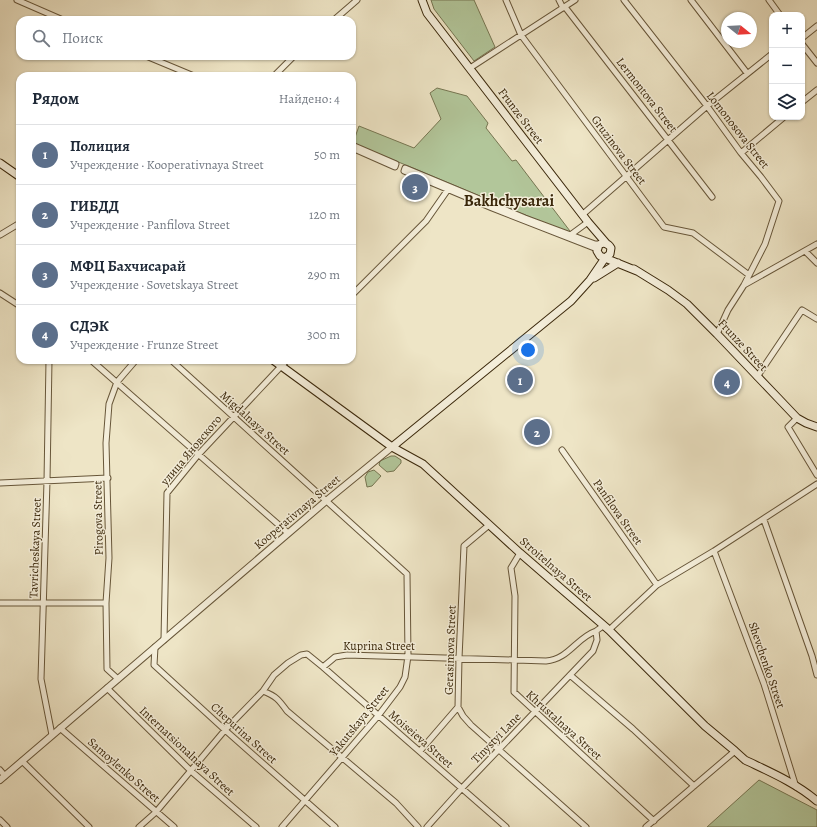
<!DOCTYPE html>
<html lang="ru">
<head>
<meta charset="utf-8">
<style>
  :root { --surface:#fff; --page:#f2f2f3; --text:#1f2937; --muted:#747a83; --line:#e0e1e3; --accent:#2563eb }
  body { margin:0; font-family:Alegreya,serif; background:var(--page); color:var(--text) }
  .controls { position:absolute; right:12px; top:12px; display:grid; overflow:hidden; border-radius:8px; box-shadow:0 1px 3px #0004 }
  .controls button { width:36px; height:36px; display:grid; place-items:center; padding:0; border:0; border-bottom:1px solid var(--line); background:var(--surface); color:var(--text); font:20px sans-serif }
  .compass { position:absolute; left:721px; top:12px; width:36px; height:36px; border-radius:50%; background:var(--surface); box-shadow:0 1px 3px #0004; rotate:108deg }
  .you { position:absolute; left:528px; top:350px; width:14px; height:14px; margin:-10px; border:3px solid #fff; border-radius:50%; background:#1a73e8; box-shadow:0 0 0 6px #1a73e833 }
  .badge { display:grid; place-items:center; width:26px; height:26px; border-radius:50%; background:var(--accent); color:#fff; font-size:13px; font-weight:700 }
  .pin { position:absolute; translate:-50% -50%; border:2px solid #fff; box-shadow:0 1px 4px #0006 }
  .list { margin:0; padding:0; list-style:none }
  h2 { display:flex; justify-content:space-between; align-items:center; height:52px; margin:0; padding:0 16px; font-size:17px }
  h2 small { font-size:13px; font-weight:400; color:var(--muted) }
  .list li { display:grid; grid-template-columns:26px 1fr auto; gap:12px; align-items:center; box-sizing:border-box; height:60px; padding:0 16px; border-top:1px solid var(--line) }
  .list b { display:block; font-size:15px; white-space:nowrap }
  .list p { margin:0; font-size:13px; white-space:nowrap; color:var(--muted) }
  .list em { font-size:13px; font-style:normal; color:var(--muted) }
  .icon { flex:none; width:22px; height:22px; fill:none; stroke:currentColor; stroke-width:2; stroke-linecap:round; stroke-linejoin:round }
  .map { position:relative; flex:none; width:817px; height:827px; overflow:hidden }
  .search { position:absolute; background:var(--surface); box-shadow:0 1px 3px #0004; left:16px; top:16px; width:340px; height:44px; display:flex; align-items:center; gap:10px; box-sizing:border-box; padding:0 14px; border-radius:12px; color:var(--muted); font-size:15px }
  .panel { position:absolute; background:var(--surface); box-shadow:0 1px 3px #0004; left:16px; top:72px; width:340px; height:292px; border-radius:12px }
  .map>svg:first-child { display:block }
</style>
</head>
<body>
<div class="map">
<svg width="817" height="827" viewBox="0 0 817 827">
  <rect width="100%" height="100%" fill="#eee5c6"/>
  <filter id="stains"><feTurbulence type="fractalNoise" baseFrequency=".005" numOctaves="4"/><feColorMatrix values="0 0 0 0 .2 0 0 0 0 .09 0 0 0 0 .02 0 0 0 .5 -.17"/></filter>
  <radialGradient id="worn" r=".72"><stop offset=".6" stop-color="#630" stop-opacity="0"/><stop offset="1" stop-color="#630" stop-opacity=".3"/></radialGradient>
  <path fill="#b2c69a" stroke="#767652" d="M431,0H474L495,47L474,61L434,9Z
    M437,88L467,96L488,123L486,128L512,161L516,160L573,235L353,143L359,126L414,148L441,119L430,93Z
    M391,456H395L401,460V463L394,471L387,472L379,465L380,461Z
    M374,470L381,476L372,486L367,487L365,477L368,472Z
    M759,780L817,810V827H707Z"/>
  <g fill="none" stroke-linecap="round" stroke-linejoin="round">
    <defs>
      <path id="minor" d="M17,0L63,20
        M506,0L521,35L664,227L693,233L749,275
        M559,0L563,8
        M624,0L707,106L741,153L761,177L779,201L765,244L744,285
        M691,0L747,73
        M769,0L780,15
        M565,7L712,197
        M334,20L357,0
        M802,38L817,26
        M802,44L817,63
        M146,56L194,76
        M470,68L575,0
        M274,76L294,56
        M802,102L817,90
        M352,145L396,164L395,167L352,148
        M741,153L784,117
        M582,215L707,106L772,54
        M0,235L20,223
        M569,236L588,222
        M597,249L492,208L404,171L405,168L525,218L595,244H601
        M805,251L817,263
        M0,293L20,306
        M352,295L426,221L449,188
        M717,334L728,310L744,285L817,244
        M49,360L47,481L41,679L52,735
        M91,360L288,533
        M171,360L407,574L408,656L405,677L400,687L378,716L282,827
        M757,377L802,310L817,319
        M797,418L788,427L817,475
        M562,450L657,585
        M0,483L108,478
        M764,520L812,656L817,675
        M489,525L464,546L459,658L458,707L463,716L471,725L586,827
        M714,551L764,684L796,787
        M520,553L511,568L515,596L514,692L654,821
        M0,603H106
        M609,630L657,585L714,551L817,484
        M164,640L167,493L198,455L287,360
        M155,647L154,665L225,730L335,827
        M323,667L506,827
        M570,675L633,729L694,786
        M118,679L107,669L106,603L109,558L106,443L109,404L117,382L136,360
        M107,688L191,771L256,827
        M263,691C276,696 279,700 287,711L396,803L418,827
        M60,728L174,827
        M420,751L458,707
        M22,761L89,827
        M0,770L5,776
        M0,820L7,827
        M139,827L156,812L225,730L263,691L274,675L288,663L301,655L307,654L323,667L335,657L347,655L546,661C569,659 576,638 596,631
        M427,827L462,788L593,651L597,640L596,631L603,626
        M646,827L735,751"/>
      <path id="tertiary" d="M0,780L326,501L392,447"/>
      <path id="secondary" d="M422,0L427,13L588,222L606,243
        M0,163L20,177
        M634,269L668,290L687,304L717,334L778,398L797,418L806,423L817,427
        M594,278L618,263
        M273,360L392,447L423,464L520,553L609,630L705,726L735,751L745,760C770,772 796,783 817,801
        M392,447L571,301L590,280L605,258L610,254L611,248C608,243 603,242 599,245L597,251L600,256L605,258L637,271"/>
    </defs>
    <use href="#minor" stroke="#675639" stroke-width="7"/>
    <use href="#tertiary" stroke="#675639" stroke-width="8"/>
    <use href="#secondary" stroke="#3a270a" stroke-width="9"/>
    <use href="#minor" stroke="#f4eeda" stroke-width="5"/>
    <use href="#tertiary" stroke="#f4eeda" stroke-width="6"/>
    <use href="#secondary" stroke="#f4eeda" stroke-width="7"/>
  </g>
  <g text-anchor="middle" stroke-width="3" stroke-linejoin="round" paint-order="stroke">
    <g font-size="12" fill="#3a270a" stroke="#f4eeda">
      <text transform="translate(647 95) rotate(52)" y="4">Lermontova Street</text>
      <text transform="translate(521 116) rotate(53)" y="4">Frunze Street</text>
      <text transform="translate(738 130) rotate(52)" y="4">Lomonosova Street</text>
      <text transform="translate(619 150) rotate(53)" y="4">Gruzinova Street</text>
      <text transform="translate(743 345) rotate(47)" y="4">Frunze Street</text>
      <text transform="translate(255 423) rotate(42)" y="4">Migdalnaya Street</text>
      <text transform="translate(191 450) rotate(-50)" y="4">улица Яновского</text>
      <text transform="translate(297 512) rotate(-40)" y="4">Kooperativnaya Street</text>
      <text transform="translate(618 512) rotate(55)" y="4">Panfilova Street</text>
      <text transform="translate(98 518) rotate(-91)" y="4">Pirogova Street</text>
      <text transform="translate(35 548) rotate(-88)" y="4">Tavricheskaya Street</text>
      <text transform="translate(556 569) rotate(41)" y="4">Stroitelnaya Street</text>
      <text x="379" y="650">Kuprina Street</text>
      <text transform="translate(450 650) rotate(-88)" y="4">Gerasimova Street</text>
      <text transform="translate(767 665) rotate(71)" y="4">Shevchenko Street</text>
      <text transform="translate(359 721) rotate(-51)" y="4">Yakutskaya Street</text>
      <text transform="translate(564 725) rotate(42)" y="4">Khrustalnaya Street</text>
      <text transform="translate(244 733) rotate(42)" y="4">Chepurina Street</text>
      <text transform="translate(496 738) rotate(-46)" y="4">Tinystyi Lane</text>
      <text transform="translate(421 739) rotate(41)" y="4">Moiseieva Street</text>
      <text transform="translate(187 751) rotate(43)" y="4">Internatsionalnaya Street</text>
      <text transform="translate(124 770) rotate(41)" y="4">Samoylenko Street</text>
    </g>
    <g font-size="16" font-weight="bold" fill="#3a270a" stroke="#f4eeda">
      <text x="509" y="206">Bakhchysarai</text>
    </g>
  </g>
  <rect width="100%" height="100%" filter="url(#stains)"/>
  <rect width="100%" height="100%" fill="url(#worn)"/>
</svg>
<div class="controls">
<button>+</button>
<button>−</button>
<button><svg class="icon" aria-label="layers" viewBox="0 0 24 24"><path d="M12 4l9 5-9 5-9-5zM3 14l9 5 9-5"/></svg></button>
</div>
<svg class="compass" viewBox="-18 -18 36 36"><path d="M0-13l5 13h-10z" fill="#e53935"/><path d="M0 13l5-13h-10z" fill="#747a83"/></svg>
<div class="you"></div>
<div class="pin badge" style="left:520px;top:380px;background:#5c6f8a">1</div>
<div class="pin badge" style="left:537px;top:432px;background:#5c6f8a">2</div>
<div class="pin badge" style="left:415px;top:187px;background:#5c6f8a">3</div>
<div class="pin badge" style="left:727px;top:382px;background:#5c6f8a">4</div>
<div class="search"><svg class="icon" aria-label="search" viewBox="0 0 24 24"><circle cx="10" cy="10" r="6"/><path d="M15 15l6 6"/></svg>Поиск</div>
<section class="panel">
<h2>Рядом<small>Найдено: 4</small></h2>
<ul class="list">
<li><span class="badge" style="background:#5c6f8a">1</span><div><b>Полиция</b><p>Учреждение · Kooperativnaya Street</p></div><em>50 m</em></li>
<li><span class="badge" style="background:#5c6f8a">2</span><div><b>ГИБДД</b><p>Учреждение · Panfilova Street</p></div><em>120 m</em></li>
<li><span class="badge" style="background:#5c6f8a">3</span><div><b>МФЦ Бахчисарай</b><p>Учреждение · Sovetskaya Street</p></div><em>290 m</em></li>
<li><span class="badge" style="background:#5c6f8a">4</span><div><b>СДЭК</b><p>Учреждение · Frunze Street</p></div><em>300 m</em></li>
</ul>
</section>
</div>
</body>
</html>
